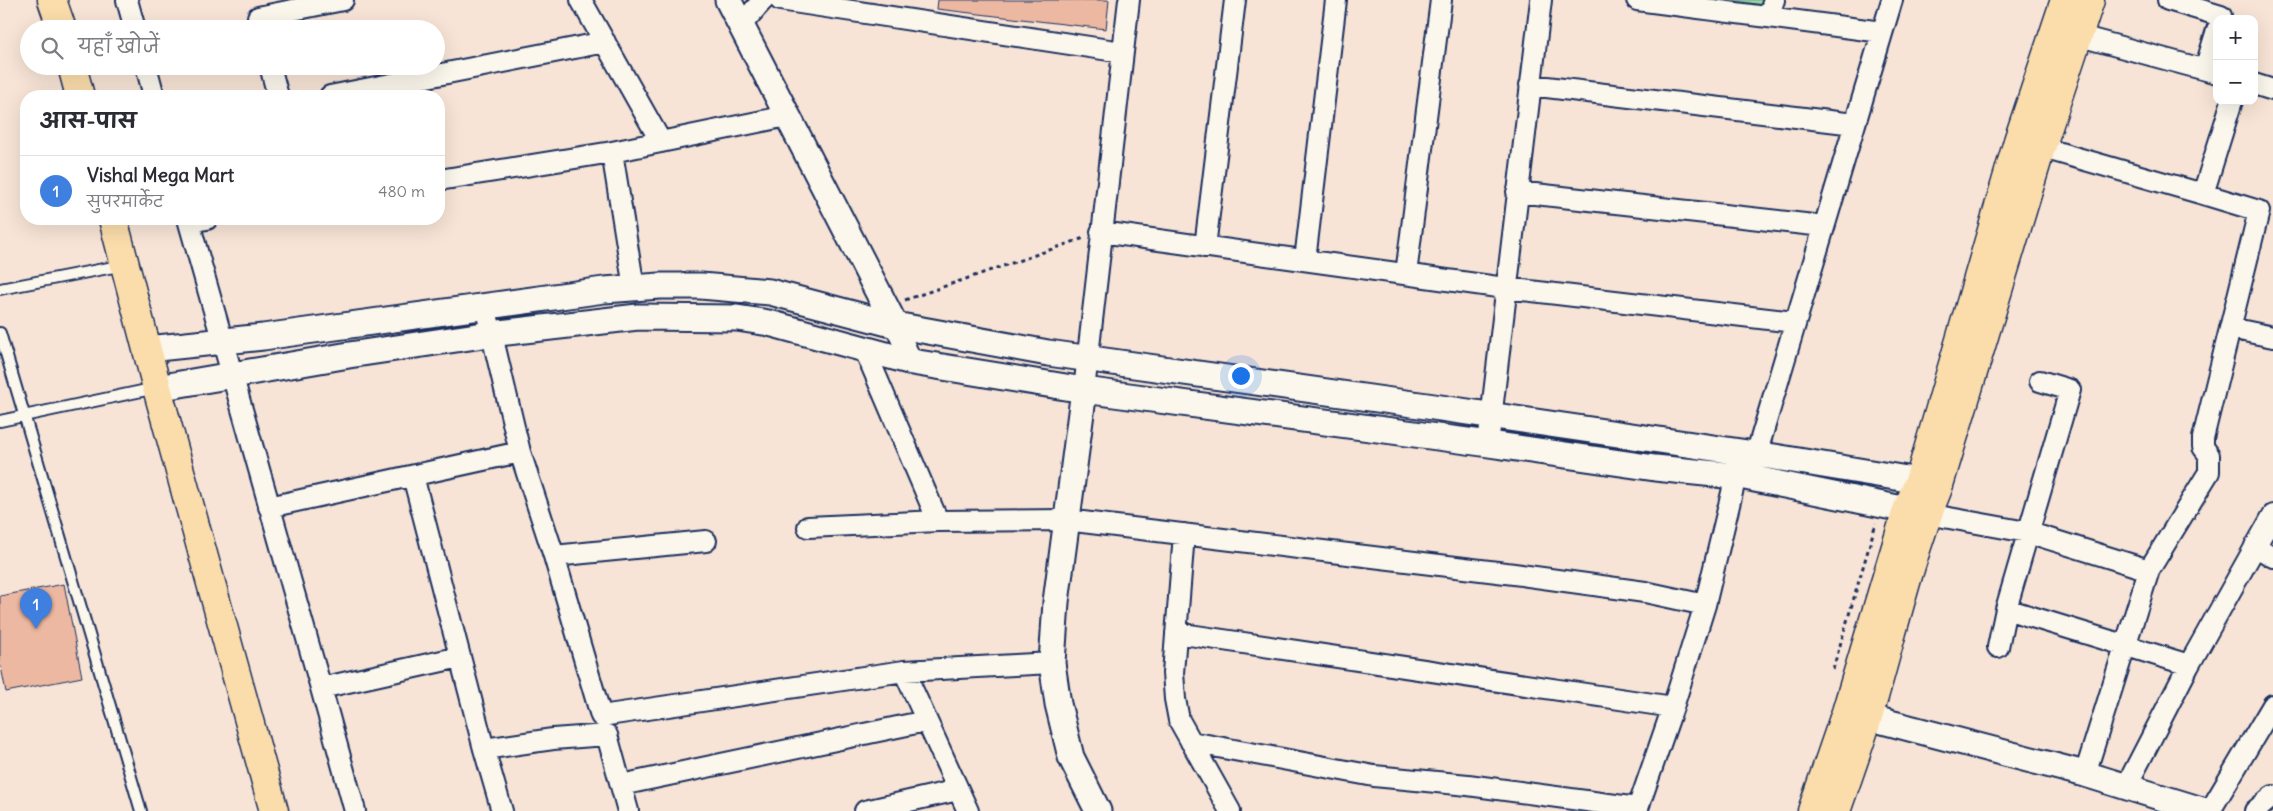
<!DOCTYPE html>
<html lang="hi">
<head>
<meta charset="utf-8">
<style>
  :root { --surface:#fff; --page:#f7f7f7; --text:#2b2b33; --muted:#7c7c81; --line:#e1e1e2; --accent:#d1495b }
  body { margin:0; font-family:Delius,"Playpen Sans Deva",sans-serif; background:var(--page); color:var(--text) }
  .controls { position:absolute; right:15px; top:15px; display:grid; overflow:hidden; border-radius:10px; box-shadow:0 5px 20px #0002 }
  .controls button { width:45px; height:45px; display:grid; place-items:center; padding:0; border:0; border-bottom:1px solid var(--line); background:var(--surface); color:var(--text); font:25px sans-serif }
  .you { position:absolute; left:1240px; top:375px; width:18px; height:18px; margin:-12px; border:4px solid #fff; border-radius:50%; background:#1a73e8; box-shadow:0 0 0 8px #1a73e833 }
  .badge { display:grid; place-items:center; width:32px; height:32px; border-radius:50%; background:var(--accent); color:#fff; font-size:16px; font-weight:700 }
  .pin { position:absolute; translate:-50% -41px; filter:drop-shadow(0 1px 2px #0008) }
  .pin::after { content:''; position:absolute; top:26px; width:18px; height:15px; background:inherit; clip-path:polygon(0 0,100% 0,50% 100%) }
  .list { margin:0; padding:0; list-style:none }
  h2 { display:flex; justify-content:space-between; align-items:center; height:65px; margin:0; padding:0 20px; font-size:21px }
  h2 small { font-size:16px; font-weight:400; color:var(--muted) }
  .list li { display:grid; grid-template-columns:32px 1fr auto; gap:15px; align-items:center; box-sizing:border-box; height:70px; padding:0 20px; border-top:1px solid var(--line) }
  .list b { display:block; font-size:19px; white-space:nowrap }
  .list p { margin:0; font-size:16px; white-space:nowrap; color:var(--muted) }
  .list em { font-size:16px; font-style:normal; color:var(--muted) }
  .icon { flex:none; width:28px; height:28px; fill:none; stroke:currentColor; stroke-width:2; stroke-linecap:round; stroke-linejoin:round }
  .map { position:relative; flex:none; width:2273px; height:811px; overflow:hidden }
  .search { position:absolute; background:var(--surface); box-shadow:0 5px 20px #0002; left:20px; top:20px; width:425px; height:55px; display:flex; align-items:center; gap:12px; box-sizing:border-box; padding:0 18px; border-radius:28px; color:var(--muted); font-size:19px }
  .panel { position:absolute; background:var(--surface); box-shadow:0 5px 20px #0002; left:20px; top:90px; width:425px; height:135px; border-radius:20px }
  .map>svg:first-child { display:block }
</style>
</head>
<body>
<div class="map">
<svg width="2273" height="811" viewBox="0 0 2273 811">
  <rect width="100%" height="100%" fill="#f7e4d6"/>
  <filter id="ink" filterUnits="userSpaceOnUse"><feTurbulence type="fractalNoise" baseFrequency=".02" numOctaves="2"/><feDisplacementMap in="SourceGraphic" scale="10" xChannelSelector="R" yChannelSelector="G"/><feConvolveMatrix kernelMatrix="1 2 1 2 8 2 1 2 1" color-interpolation-filters="sRGB"/></filter>
  <g filter="url(#ink)">
    <path fill="#9cdca5" stroke="#5c8682" d="M1706,0H1763L1761,7Z"/>
    <path fill="#edb8a1" stroke="#1b2f5e" d="M938,0H1109L1106,29L937,9Z
      M64,584L82,677L6,692L0,662V596Z"/>
    <g fill="none" stroke-linecap="round" stroke-linejoin="round">
      <defs>
        <path id="service" d="M0,289L124,265
          M0,333L141,811
          M0,421L156,388"/>
        <path id="minor" d="M127,0L135,29
          M581,0L661,142
          M780,0L1122,52
          M1637,0L1882,32
          M2168,0L2221,16
          M258,17L343,0
          M1768,17L1774,0
          M741,25L763,0
          M2065,32L2217,73
          M146,66L154,96
          M270,66L278,96
          M2205,69L2217,30
          M2254,84L2273,90
          M1530,85L1854,124
          M330,96L605,42
          M2029,144L2203,194L2232,101
          M439,180L612,152
          M1517,192L1823,226
          M188,219L321,688L460,657
          M189,222L207,219
          M1101,232L1505,288L1794,322
          M1205,247L1235,0
          M1305,260L1336,0
          M1406,274L1441,0
          M634,288L612,152L787,116
          M485,306L520,452L554,556L601,716L904,671L1052,663
          M895,325L912,362
          M2230,328L2273,337
          M864,348L938,521L1066,520L1514,574L1645,592L1705,605L1736,476
          M1084,390L1129,0
          M1488,444L1541,0
          M1756,455L1892,0
          M413,476L484,749
          M269,507L520,452
          M1927,514L2027,532L2149,570L2209,472V455L2203,447V438L2259,211L2203,194
          M808,527L938,521
          M1184,534L1173,673L1175,699L1179,720L1230,811
          M2255,546L2273,557
          M554,556L706,541
          M2006,609L2189,665L2273,515
          M1176,633L1673,707L1705,605
          M1998,647L2006,609L2070,390L2040,381
          M904,671L968,811
          M321,688L355,811
          M1191,742L1374,776L1468,785L1638,808
          M2085,774L2149,570
          M621,785L926,721
          M2126,787L2189,665
          M502,811L484,749L553,739L607,735L628,811
          M865,811L958,790
          M1637,811L1673,707
          M2210,811L2273,705
          M2255,811L2273,796"/>
        <path id="tertiary" d="M728,0L895,325
          M148,349L263,337L604,290L660,286H701L770,292L895,325L1048,353L1427,406L1775,457L1919,481L1938,488
          M157,388L349,355L490,334L638,317L737,318L769,323L912,362L1084,390L1482,443L1655,468L1745,477L1927,514
          M1084,390L1056,602L1052,663L1058,704L1071,757L1098,811
          M1848,712L2085,774L2205,811"/>
        <path id="primary" d="M52,0L62,29
          M72,66L80,96
          M113,219L157,388L274,811
          M1812,811L1846,712L1907,510L1919,481L2018,141L2065,0
          M1836,811C1847,780 1858,749 1868,717C1891,641 1908,562 1938,488L2041,148L2090,0"/>
      </defs>
      <use href="#service" stroke="#1b2f5e" stroke-width="14"/>
      <use href="#minor" stroke="#1b2f5e" stroke-width="24"/>
      <use href="#tertiary" stroke="#1b2f5e" stroke-width="29"/>
      <use href="#primary" stroke="#1b2f5e" stroke-width="31"/>
      <path stroke="#1b2f5e" stroke-width="3" stroke-dasharray="4 4" stroke-linecap="butt" d="M905,300L1084,238
        M1833,669L1876,523"/>
      <use href="#service" stroke="#fbf7ec" stroke-width="10"/>
      <use href="#minor" stroke="#fbf7ec" stroke-width="20"/>
      <use href="#tertiary" stroke="#fbf7ec" stroke-width="25"/>
      <use href="#primary" stroke="#fbddab" stroke-width="28"/>
    </g>
  </g>
</svg>
<div class="controls">
<button>+</button>
<button>−</button>
</div>
<div class="you"></div>
<div class="pin badge" style="left:36px;top:629px;background:#3f7fe0">1</div>
<div class="search"><svg class="icon" aria-label="search" viewBox="0 0 24 24"><circle cx="10" cy="10" r="6"/><path d="M15 15l6 6"/></svg>यहाँ खोजें</div>
<section class="panel">
<h2>आस-पास<small></small></h2>
<ul class="list">
<li><span class="badge" style="background:#3f7fe0">1</span><div><b>Vishal Mega Mart</b><p>सुपरमार्केट</p></div><em>480 m</em></li>
</ul>
</section>
</div>
</body>
</html>
